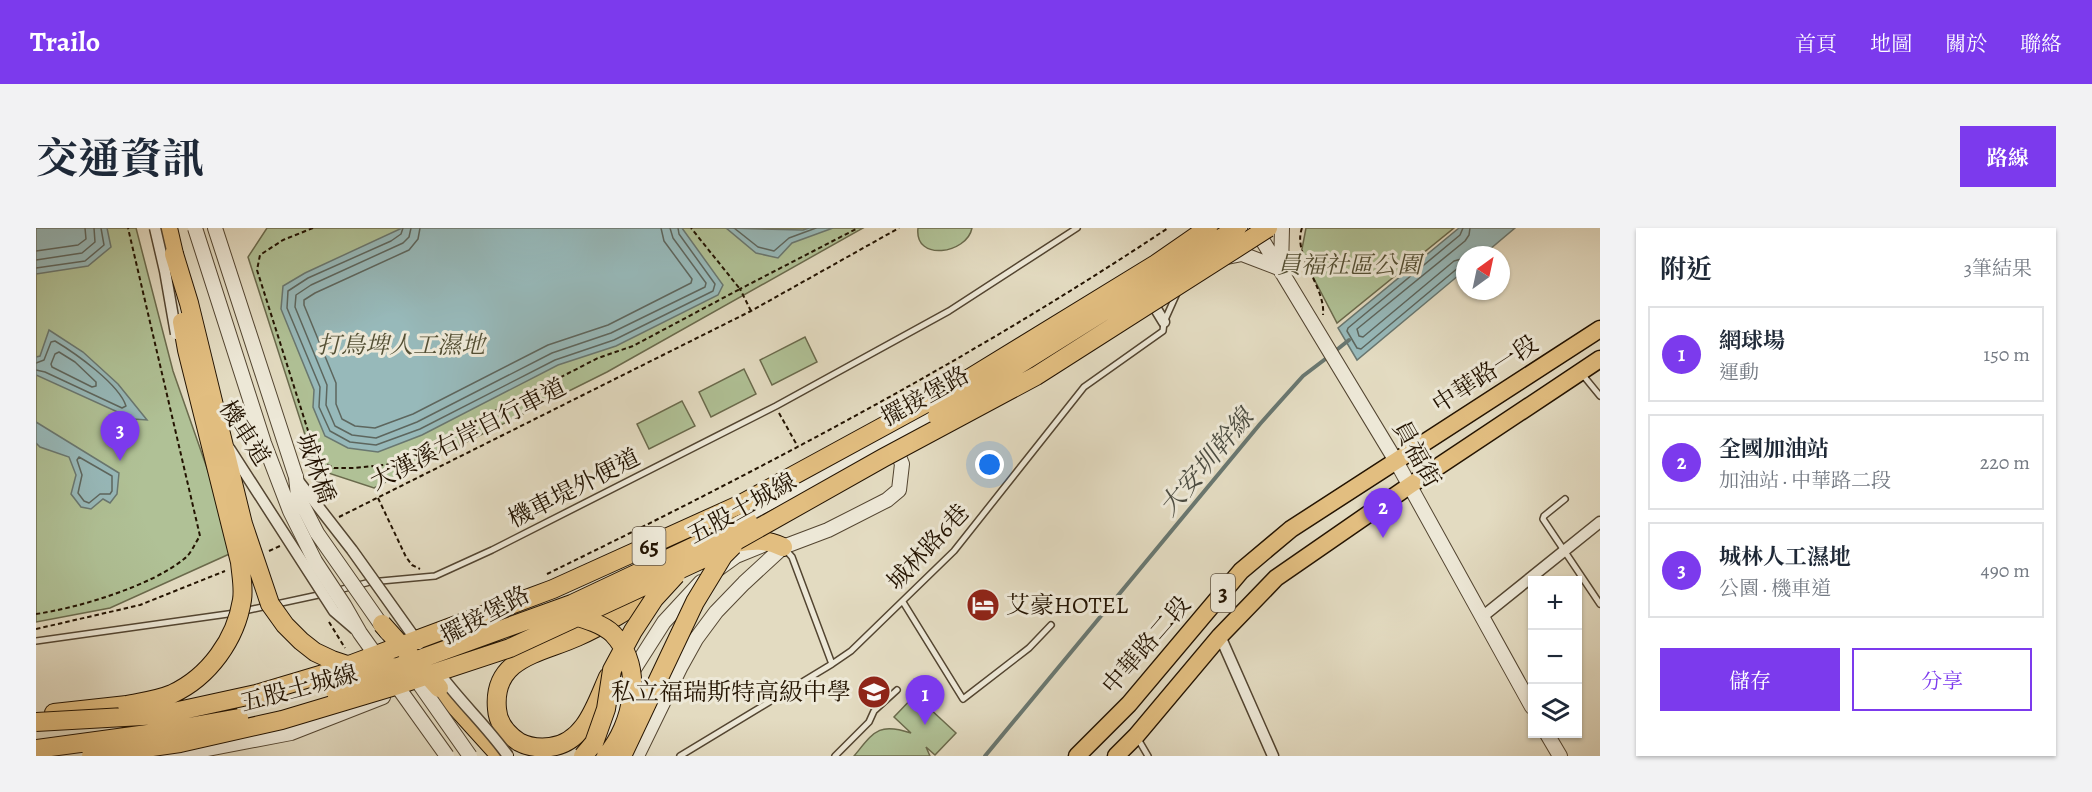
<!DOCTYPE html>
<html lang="zh-TW">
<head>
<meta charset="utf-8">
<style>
  :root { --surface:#fff; --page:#f2f2f3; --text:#1f2937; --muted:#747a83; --line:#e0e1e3; --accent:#7c3aed }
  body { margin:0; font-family:Alegreya,"Noto Serif TC",serif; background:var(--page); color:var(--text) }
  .controls { position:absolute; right:18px; bottom:18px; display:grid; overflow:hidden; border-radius:0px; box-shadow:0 2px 4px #0004 }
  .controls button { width:54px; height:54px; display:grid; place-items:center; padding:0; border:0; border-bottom:2px solid var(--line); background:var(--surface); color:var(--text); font:30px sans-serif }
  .compass { position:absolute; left:1420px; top:18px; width:54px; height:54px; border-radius:50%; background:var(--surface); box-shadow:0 2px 4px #0004; rotate:33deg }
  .you { position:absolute; left:954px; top:237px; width:21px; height:21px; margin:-15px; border:4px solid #fff; border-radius:50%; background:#1a73e8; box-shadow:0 0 0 9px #1a73e833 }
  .badge { display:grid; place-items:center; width:39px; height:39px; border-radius:50%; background:var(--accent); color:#fff; font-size:20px; font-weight:700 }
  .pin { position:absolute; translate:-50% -50px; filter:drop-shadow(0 2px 3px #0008) }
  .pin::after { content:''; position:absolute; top:32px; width:21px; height:18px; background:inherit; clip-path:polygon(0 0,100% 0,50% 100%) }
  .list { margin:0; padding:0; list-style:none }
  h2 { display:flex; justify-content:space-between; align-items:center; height:78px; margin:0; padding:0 24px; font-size:26px }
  h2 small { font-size:20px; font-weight:400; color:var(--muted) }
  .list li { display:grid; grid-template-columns:39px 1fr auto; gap:18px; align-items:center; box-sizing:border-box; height:96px; margin:0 12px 12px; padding:0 12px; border:2px solid var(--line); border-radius:0px }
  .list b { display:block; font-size:22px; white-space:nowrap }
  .list p { margin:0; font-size:20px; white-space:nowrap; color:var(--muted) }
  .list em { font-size:20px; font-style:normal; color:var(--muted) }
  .actions { display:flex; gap:12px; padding:18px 24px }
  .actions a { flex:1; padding:14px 0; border:2px solid var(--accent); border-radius:0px; text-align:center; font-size:21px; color:var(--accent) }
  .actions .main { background:var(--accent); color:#fff }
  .icon { flex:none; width:33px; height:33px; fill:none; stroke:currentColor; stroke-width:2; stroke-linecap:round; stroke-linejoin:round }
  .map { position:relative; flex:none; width:1564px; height:528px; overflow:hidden; border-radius:0px }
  header { display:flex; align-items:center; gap:36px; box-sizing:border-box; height:84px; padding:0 30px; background:var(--accent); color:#fff }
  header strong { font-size:28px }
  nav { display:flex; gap:33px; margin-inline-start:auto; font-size:21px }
  .intro { display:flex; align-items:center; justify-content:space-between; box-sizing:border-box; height:144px; padding:0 36px }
  h1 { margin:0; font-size:42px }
  .button { padding:15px 27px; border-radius:0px; background:var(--accent); color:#fff; font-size:21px; font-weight:700 }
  main { display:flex; gap:36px; padding:0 36px }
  aside { flex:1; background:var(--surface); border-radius:0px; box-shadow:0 2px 4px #0004 }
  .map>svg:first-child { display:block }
</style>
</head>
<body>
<header>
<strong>Trailo</strong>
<nav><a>首頁</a><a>地圖</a><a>關於</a><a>聯絡</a></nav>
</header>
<div class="intro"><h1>交通資訊</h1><a class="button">路線</a></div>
<main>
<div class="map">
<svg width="1564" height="528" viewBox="0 0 1564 528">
  <rect width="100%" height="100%" fill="#e3dbc1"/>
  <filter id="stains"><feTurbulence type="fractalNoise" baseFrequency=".00333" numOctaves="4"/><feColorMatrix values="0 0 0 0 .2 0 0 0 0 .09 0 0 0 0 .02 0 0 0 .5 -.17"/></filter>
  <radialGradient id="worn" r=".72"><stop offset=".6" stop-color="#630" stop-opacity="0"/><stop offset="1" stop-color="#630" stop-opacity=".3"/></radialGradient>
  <path fill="#b0c196" stroke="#6a6a4c" stroke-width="1.5" d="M0,0H100L137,143L200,323L74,380L0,394Z
    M231,0H827L571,144L338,260L280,241L212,29Z
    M882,0H936C931,26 878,34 882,0Z
    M1270,0H1418L1301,95L1265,26Z
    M769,109L781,134L736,157L724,132Z
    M708,141L720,166L675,189L663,164Z
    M646,173L659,198L613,221L601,196Z
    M879,467L920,505L899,527L890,519L894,528H818C838,504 842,494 875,505L858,489Z"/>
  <path fill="#97b9ba" stroke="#697770" stroke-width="1.5" d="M0,0H71L75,19L52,38L0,46Z
    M366,0H646L687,57L682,67L580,118L522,137L386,207L342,224L312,220L289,208L277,179L278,162L245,81L247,58L269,45Z
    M690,0L767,2L773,0H797L756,15L742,30L720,25Z
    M1423,0H1479L1447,27H1429V42L1321,132L1302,100Z
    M13,102L47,124L82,156L111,192L97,191L0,147V129L4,128Z
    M0,194L83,245L81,266L74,275L67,271L55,281L45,279L35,266L40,247L33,229L4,219L0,215Z"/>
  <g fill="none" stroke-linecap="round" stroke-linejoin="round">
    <path stroke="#5d665e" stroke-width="1.5" d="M367,0L365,6L355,13L272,50L252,63L251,80L284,159L283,179L294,203L314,214L340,217L384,201L519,132L578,112L677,63L679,56L643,6L642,0
      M375,0L373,9L367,15L275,57L260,67L259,79L291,157L290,177L299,198L316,207L340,210L381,194L516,125L575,105L669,59L670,55L637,10L634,0
      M384,0L382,11L373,22L279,65L268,72V77L300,155V176L306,191L319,198L339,200L377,186L512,117L572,97L655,55L656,51L628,13L625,0
      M698,0L722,19L738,23L753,10L780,0
      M1427,0L1424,7L1312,100L1311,103L1321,120L1325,121L1423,39L1429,38
      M0,23L42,17L50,11L49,0
      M1429,30L1418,33L1327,109L1323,108L1321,101L1429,13L1433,7L1434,0
      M0,32L46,25L59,14L58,0
      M0,40L49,33L68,17L65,0
      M23,124L39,134L60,154V158L56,159L16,139L15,136L19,126Z
      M0,135L8,132L15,114L19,113C39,125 83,156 90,178L86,180L9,144L0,142
      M43,229L76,248V263L74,266H64L53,275L48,273L42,265L46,247L41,232Z"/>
    <path stroke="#697770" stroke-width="4" d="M1298,124L1313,112
      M949,528L1224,196L1267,148L1292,129"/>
    <defs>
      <path id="service" d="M1546,146L1564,168
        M1529,271L1508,288L1507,291L1564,376
        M748,320L756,329L796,436
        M299,363L334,354L399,348L456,322L740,178L913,83L1041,0
        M867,374L927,471L993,420L1015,397
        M208,383L287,366
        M0,413L199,385
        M1102,511L1112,528
        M644,528L796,436L815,423L918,323L1048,159L1127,103L1128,94L1141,65
        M799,528L833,494L838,483L861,462"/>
      <path id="minor" d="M1114,71L1128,94
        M1446,389L1564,294
        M1184,408L1237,528"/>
      <path id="tertiary" d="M179,0L260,249
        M1219,0L1360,233L1496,479
        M1191,29L1206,26L1245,41L1246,0
        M698,293L856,212L907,184
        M682,341L700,328L732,315
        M1511,506L1524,528
        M568,522L598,441L628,394L665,354
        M125,526L166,522L255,505L347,469
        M601,528L645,438L660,411L680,384L708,355L747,319L792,302L851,272L863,262L866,236L857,214"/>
      <path id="primary" d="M1041,528L1093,476L1205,343L1255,301L1564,101
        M1080,528L1100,508L1184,408L1240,350L1373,258L1564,131"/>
      <path id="trunk" d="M132,0L138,26
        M699,315C717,312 730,311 747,319
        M572,449C560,476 549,515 514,519C504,520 492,519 483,514C471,506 462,496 461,481C456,429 506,425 541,409C570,396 598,378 625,361
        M403,460L459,522L468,528
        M18,485L91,477"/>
    </defs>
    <use href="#service" stroke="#534531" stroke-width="8"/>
    <use href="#minor" stroke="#534531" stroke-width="13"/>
    <use href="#tertiary" stroke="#534531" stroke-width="16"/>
    <use href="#primary" stroke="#231301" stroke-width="19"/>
    <use href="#trunk" stroke="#231301" stroke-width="20"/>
    <path stroke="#231301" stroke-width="2" stroke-dasharray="4.5 3" stroke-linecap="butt" d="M277,0L247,12L224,27L221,42L281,231L298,240H319L356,236L562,130L597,118L704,61L655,0
      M1266,0C1256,27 1290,59 1287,87
      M715,83L704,61L822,0
      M743,185L762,219
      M342,270L370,329L376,337L384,341
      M303,289L715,83L863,0
      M233,323L244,318
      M511,346C724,242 934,132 1132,0
      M0,386C42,380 115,358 148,331C155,326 159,315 164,308L92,0
      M293,394L309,420
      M0,401L104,377L189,343"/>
    <use href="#service" stroke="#ede8d7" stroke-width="5"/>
    <use href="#minor" stroke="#ede8d7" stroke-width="10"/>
    <use href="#tertiary" stroke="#ede8d7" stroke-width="14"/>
    <use href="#primary" stroke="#e2be80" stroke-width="16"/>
    <use href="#trunk" stroke="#e2be80" stroke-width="18"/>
    <defs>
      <path id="minor-bridge" d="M119,0L129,43L140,106
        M193,220L298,383L319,401
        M260,250L316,322L383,416
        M400,441C422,472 450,497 472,528"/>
      <path id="tertiary-bridge" d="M159,0L228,215L254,283L279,333L308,377L324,405L344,433
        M260,249L262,268L281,305L351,405
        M375,444L434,528
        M356,451L411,528"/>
      <path id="trunk-bridge" d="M138,26L153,75L207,296L234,376L249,397L265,413L279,424L296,432L320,440L362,439L536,376L712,293
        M901,188L1201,0
        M535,387C549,391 567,396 577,406C609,440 597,496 570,528
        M346,396L403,460
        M299,463L355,446
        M91,477C105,474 122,472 136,466C173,449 200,411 206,372C208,360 205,346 204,334L151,122L146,94
        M0,494L124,487L220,466L297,443L517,361L705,276L916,161L1120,36L1172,0
        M0,521L119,505L203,490
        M55,528L144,515L246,492L356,459L474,420L675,327L847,230L1000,148L1232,0
        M547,528L558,515L570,481L576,442L597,403L618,371L640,347
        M586,528L659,374L687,328L697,318"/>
    </defs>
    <use href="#minor-bridge" stroke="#534531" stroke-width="13" stroke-linecap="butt"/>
    <use href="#tertiary-bridge" stroke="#534531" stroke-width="16" stroke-linecap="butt"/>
    <use href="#trunk-bridge" stroke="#231301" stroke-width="20" stroke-linecap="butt"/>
    <use href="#minor-bridge" stroke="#ede8d7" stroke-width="10"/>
    <use href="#tertiary-bridge" stroke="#ede8d7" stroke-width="14"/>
    <use href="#trunk-bridge" stroke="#e2be80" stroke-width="18"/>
  </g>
  <defs>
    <symbol id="hotel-disc" viewBox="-11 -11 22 22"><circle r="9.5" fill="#8f2418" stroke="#ede8d7"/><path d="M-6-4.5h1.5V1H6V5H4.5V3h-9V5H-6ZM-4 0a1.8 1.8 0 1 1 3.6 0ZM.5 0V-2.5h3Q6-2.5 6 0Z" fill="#fff"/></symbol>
    <symbol id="school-disc" viewBox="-11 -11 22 22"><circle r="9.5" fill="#8f2418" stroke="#ede8d7"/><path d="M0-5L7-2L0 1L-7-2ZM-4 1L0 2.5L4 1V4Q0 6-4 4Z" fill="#fff"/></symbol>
  </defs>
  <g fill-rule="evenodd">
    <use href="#hotel-disc" x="928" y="358" width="38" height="38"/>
    <use href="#school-disc" x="819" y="445" width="38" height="38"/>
  </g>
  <g text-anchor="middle" stroke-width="6" stroke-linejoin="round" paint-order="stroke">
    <g fill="#ede8d7" stroke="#605341" stroke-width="1.5">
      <rect x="596.5" y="299" width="33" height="38" rx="4.5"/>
      <rect x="1175" y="346" width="24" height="38" rx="4.5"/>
    </g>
    <g font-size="22" font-weight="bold" fill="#231301">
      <text x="613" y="326">65</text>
      <text x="1187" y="373">3</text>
    </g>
    <g font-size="24" font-style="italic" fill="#545035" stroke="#ede8d7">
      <text x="1313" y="45">員福社區公園</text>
      <text x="365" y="125">打鳥埤人工濕地</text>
    </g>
    <g font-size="24" fill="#231301" stroke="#ede8d7">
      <text transform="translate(1449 146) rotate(-33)" y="8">中華路一段</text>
      <text transform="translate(889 168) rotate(-29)" y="8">擺接堡路</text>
      <text transform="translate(209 205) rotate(57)" y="8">機車道</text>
      <text transform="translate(432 206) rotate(-27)" y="8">大漢溪右岸自行車道</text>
      <text transform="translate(1381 226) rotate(61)" y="8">員福街</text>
      <text transform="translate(280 240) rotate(71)" y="8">城林橋</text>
      <text transform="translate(538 260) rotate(-27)" y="8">機車堤外便道</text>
      <text transform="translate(706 280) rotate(-29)" y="8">五股土城線</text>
      <text transform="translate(892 319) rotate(-47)" y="8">城林路6巷</text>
      <text transform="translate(449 387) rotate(-28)" y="8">擺接堡路</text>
      <text transform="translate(1110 417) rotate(-49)" y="8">中華路二段</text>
      <text transform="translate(263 460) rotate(-15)" y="8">五股土城線</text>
    </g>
    <g font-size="24" fill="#231301" stroke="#ede8d7" text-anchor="start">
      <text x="970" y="385">艾豪HOTEL</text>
      <text x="815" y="472" text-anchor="end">私立福瑞斯特高級中學</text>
    </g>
    <g font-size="26" font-style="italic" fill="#4c4d42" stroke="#ede8d7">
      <text transform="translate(1170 234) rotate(-50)" y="9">大安圳幹線</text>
    </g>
  </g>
  <rect width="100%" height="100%" filter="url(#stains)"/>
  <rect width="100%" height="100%" fill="url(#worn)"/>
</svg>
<div class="controls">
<button>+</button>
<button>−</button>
<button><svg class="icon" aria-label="layers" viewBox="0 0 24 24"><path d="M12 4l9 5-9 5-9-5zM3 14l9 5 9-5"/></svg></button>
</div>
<svg class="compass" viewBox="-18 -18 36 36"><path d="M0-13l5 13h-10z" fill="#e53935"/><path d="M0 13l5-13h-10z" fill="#747a83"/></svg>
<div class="you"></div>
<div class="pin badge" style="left:889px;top:497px">1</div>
<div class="pin badge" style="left:1347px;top:310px">2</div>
<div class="pin badge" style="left:84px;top:233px">3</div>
</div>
<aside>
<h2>附近<small>3筆結果</small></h2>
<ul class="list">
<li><span class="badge">1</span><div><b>網球場</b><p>運動</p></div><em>150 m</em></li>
<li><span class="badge">2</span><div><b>全國加油站</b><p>加油站 · 中華路二段</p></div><em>220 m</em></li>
<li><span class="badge">3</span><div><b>城林人工濕地</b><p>公園 · 機車道</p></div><em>490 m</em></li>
</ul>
<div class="actions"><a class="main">儲存</a><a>分享</a></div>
</aside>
</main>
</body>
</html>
